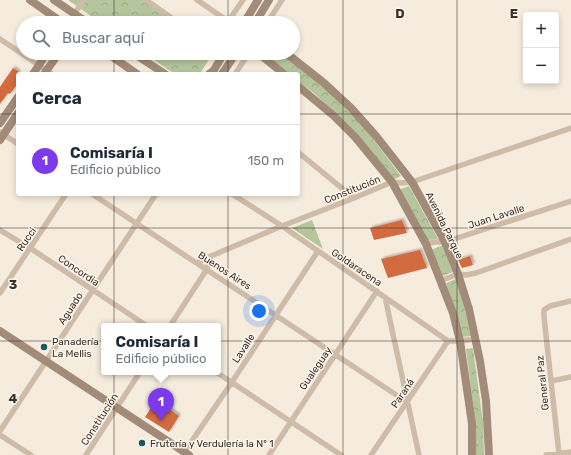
<!DOCTYPE html>
<html lang="es">
<head>
<meta charset="utf-8">
<style>
  :root { --surface:#fff; --page:#f2f2f3; --text:#1f2937; --muted:#747a83; --line:#e0e1e3; --accent:#7c3aed }
  body { margin:0; font-family:Rubik,sans-serif; background:var(--page); color:var(--text) }
  .controls { position:absolute; right:12px; top:12px; display:grid; overflow:hidden; border-radius:4px; box-shadow:0 2px 6px #0003 }
  .controls button { width:36px; height:36px; display:grid; place-items:center; padding:0; border:0; border-bottom:1px solid var(--line); background:var(--surface); color:var(--text); font:20px sans-serif }
  .you { position:absolute; left:259px; top:311px; width:14px; height:14px; margin:-10px; border:3px solid #fff; border-radius:50%; background:#1a73e8; box-shadow:0 0 0 6px #1a73e833 }
  .badge { display:grid; place-items:center; width:26px; height:26px; border-radius:50%; background:var(--accent); color:#fff; font-size:13px; font-weight:700 }
  .pin { position:absolute; translate:-50% -33px; filter:drop-shadow(0 1px 2px #0008) }
  .pin::after { content:''; position:absolute; top:21px; width:14px; height:12px; background:inherit; clip-path:polygon(0 0,100% 0,50% 100%) }
  .popup { position:absolute; left:101px; top:323px; width:120px; height:52px; box-sizing:border-box; display:grid; place-content:center; border-radius:4px; background:var(--surface); filter:drop-shadow(0 1px 3px #0005); font-size:13px; white-space:nowrap; color:var(--muted) }
  .popup b { font-size:15px; color:var(--text) }
  .popup::after { content:''; position:absolute; left:50%; top:100%; margin-left:-8px; border:8px solid transparent; border-top-color:var(--surface) }
  .list { margin:0; padding:0; list-style:none }
  h2 { display:flex; justify-content:space-between; align-items:center; height:52px; margin:0; padding:0 16px; font-size:17px }
  h2 small { font-size:13px; font-weight:400; color:var(--muted) }
  .list li { display:grid; grid-template-columns:26px 1fr auto; gap:12px; align-items:center; box-sizing:border-box; height:72px; padding:0 16px; border-top:1px solid var(--line) }
  .list b { display:block; font-size:15px; white-space:nowrap }
  .list p { margin:0; font-size:13px; white-space:nowrap; color:var(--muted) }
  .list em { font-size:13px; font-style:normal; color:var(--muted) }
  .icon { flex:none; width:22px; height:22px; fill:none; stroke:currentColor; stroke-width:2; stroke-linecap:round; stroke-linejoin:round }
  .map { position:relative; flex:none; width:571px; height:455px; overflow:hidden }
  .search { position:absolute; background:var(--surface); box-shadow:0 2px 6px #0003; left:16px; top:16px; width:284px; height:44px; display:flex; align-items:center; gap:10px; box-sizing:border-box; padding:0 14px; border-radius:22px; color:var(--muted); font-size:15px }
  .panel { position:absolute; background:var(--surface); box-shadow:0 2px 6px #0003; left:16px; top:72px; width:284px; height:124px; border-radius:4px }
  .map>svg:first-child { display:block }
</style>
</head>
<body>
<div class="map">
<svg width="571" height="455" viewBox="0 0 571 455">
  <defs>
    <pattern id="park-crowns" width="20" height="18" patternUnits="userSpaceOnUse"><rect width="20" height="18" fill="#b5c69c"/><path d="M2 6a3 3 0 1 1 6 0M12 15a3 3 0 1 1 6 0" fill="none" stroke="#9daa86"/></pattern>
    <filter id="shadow"><feDropShadow dx="2" dy="-2" stdDeviation="1" flood-color="#0004"/></filter>
  </defs>
  <rect width="100%" height="100%" fill="#f5ecde"/>
  <path fill="url(#park-crowns)" d="M68,0H147L180,23H101Z
    M144,53H213L201,72L195,74H176L167,69Z
    M263,53H281L322,85L364,127L401,176L393,180L357,135L315,94L298,81V74H290Z
    M409,186L438,239L428,240L401,191V189Z
    M312,220L323,249L292,228Z
    M443,245L453,272L443,276L431,250Z
    M456,279L464,306L471,336L462,337L446,283Z
    M473,348L483,422L484,455H475V421L466,349Z"/>
  <path fill="#d26c40" filter="url(#shadow)" d="M13,68L18,71V83L10,94L8,93L0,104V87Z
    M402,220L407,233L374,240L370,228Z
    M420,250L427,268L388,278L381,259Z
    M470,256L473,265L462,268L458,260Z
    M155,402L165,409L166,407L179,416L169,432L145,417Z"/>
  <g fill="none" stroke-linecap="round" stroke-linejoin="round">
    <path stroke="#cfbca8" stroke-width="5.5" d="M146,0L179,23
      M197,0L231,23
      M74,14L84,0
      M227,23L243,0
      M267,23L282,0
      M0,39L52,74
      M235,74L249,53
      M0,132L18,144
      M298,152L354,198
      M92,194L407,402
      M232,194L282,226L448,341H460L475,339
      M0,230L30,248L147,326
      M426,244L435,242H445L571,201
      M197,263L211,256L282,226L354,198L392,182L401,183L412,182L571,128
      M440,281L458,274L466,275L476,273L571,239
      M0,293L66,194
      M385,297L419,455
      M170,326L207,269L211,256
      M216,372L341,455
      M551,381L571,377
      M0,431L156,194
      M0,435L31,455
      M183,454L232,382L318,251
      M559,454L544,317V310L550,306L571,301
      M86,455L140,372
      M269,455L377,291
      M371,455L448,341
      M546,455L571,452"/>
    <path stroke="#a38b79" stroke-width="8" d="M30,0L63,23
      M54,0L88,23
      M244,23L258,0
      M255,23L269,0
      M107,53L137,74
      M133,53L165,74
      M258,53L284,74
      M286,53L324,83L351,108L376,136L412,182L445,242L458,274L469,309L480,361L486,401L489,455
      M33,74L47,53
      M44,74L59,53
      M209,74L214,70L224,53
      M222,74L236,53
      M298,86L334,116L355,137L387,176L392,182L426,244L453,313L460,341L472,424V455
      M0,123L18,97
      M0,140L18,113
      M0,331L189,455"/>
  </g>
  <path fill="none" stroke="#3b3029" stroke-width="1" stroke-opacity="0.55" d="M114,0V23M228,0V23M343,0V455M457,0V455M114,53V74M228,53V74M0,114H18M298,114H571M114,194V455M228,194V455M0,228H571M0,341H571"/>
  <g fill="#1a5862" stroke="#fcf5eb" stroke-width="1.5">
    <circle cx="44" cy="347" r="4"/>
    <circle cx="142" cy="443" r="4"/>
  </g>
  <g text-anchor="middle" stroke-width="3" stroke-linejoin="round" paint-order="stroke">
    <g font-size="10" fill="#3b3029" stroke="#fcf5eb">
      <text transform="translate(352 189) rotate(-22)" y="4">Constitución</text>
      <text transform="translate(496 216) rotate(-18)" y="4">Juan Lavalle</text>
      <text transform="translate(445 225) rotate(64)" y="4">Avenida Parque</text>
      <text transform="translate(26 239) rotate(-56)" y="4">Rucci</text>
      <text transform="translate(357 267) rotate(34)" y="4">Goldaracena</text>
      <text transform="translate(79 270) rotate(34)" y="4">Concordia</text>
      <text transform="translate(225 270) rotate(33)" y="4">Buenos Aires</text>
      <text transform="translate(70 308) rotate(-57)" y="4">Aguado</text>
      <text transform="translate(243 348) rotate(-57)" y="4">Lavalle</text>
      <text transform="translate(315 368) rotate(-56)" y="4">Gualeguay</text>
      <text transform="translate(542 383) rotate(-96)" y="4">General Paz</text>
      <text transform="translate(402 393) rotate(-56)" y="4">Paraná</text>
      <text transform="translate(99 419) rotate(-57)" y="4">Constitución</text>
    </g>
    <g font-size="10" fill="#3b3029" stroke="#fcf5eb" text-anchor="start">
      <text x="52" y="345">Panadería<tspan x="52" dy="12">La Mellis</tspan></text>
      <text x="150" y="447">Frutería y Verdulería la Nº 1</text>
    </g>
  </g>
  <g font-size="13" text-anchor="middle" font-weight="bold" fill="#3b3029" stroke="#fcf5eb" stroke-width="3" stroke-linejoin="round" paint-order="stroke">
    <text x="400" y="18">D</text>
    <text x="514" y="18">E</text>
    <text x="13" y="289">3</text>
    <text x="13" y="403">4</text>
  </g>
</svg>
<div class="controls">
<button>+</button>
<button>−</button>
</div>
<div class="you"></div>
<div class="pin badge" style="left:161px;top:421px">1</div>
<div class="popup"><b>Comisaría I</b>Edificio público</div>
<div class="search"><svg class="icon" aria-label="search" viewBox="0 0 24 24"><circle cx="10" cy="10" r="6"/><path d="M15 15l6 6"/></svg>Buscar aquí</div>
<section class="panel">
<h2>Cerca<small></small></h2>
<ul class="list">
<li><span class="badge">1</span><div><b>Comisaría I</b><p>Edificio público</p></div><em>150 m</em></li>
</ul>
</section>
</div>
</body>
</html>
